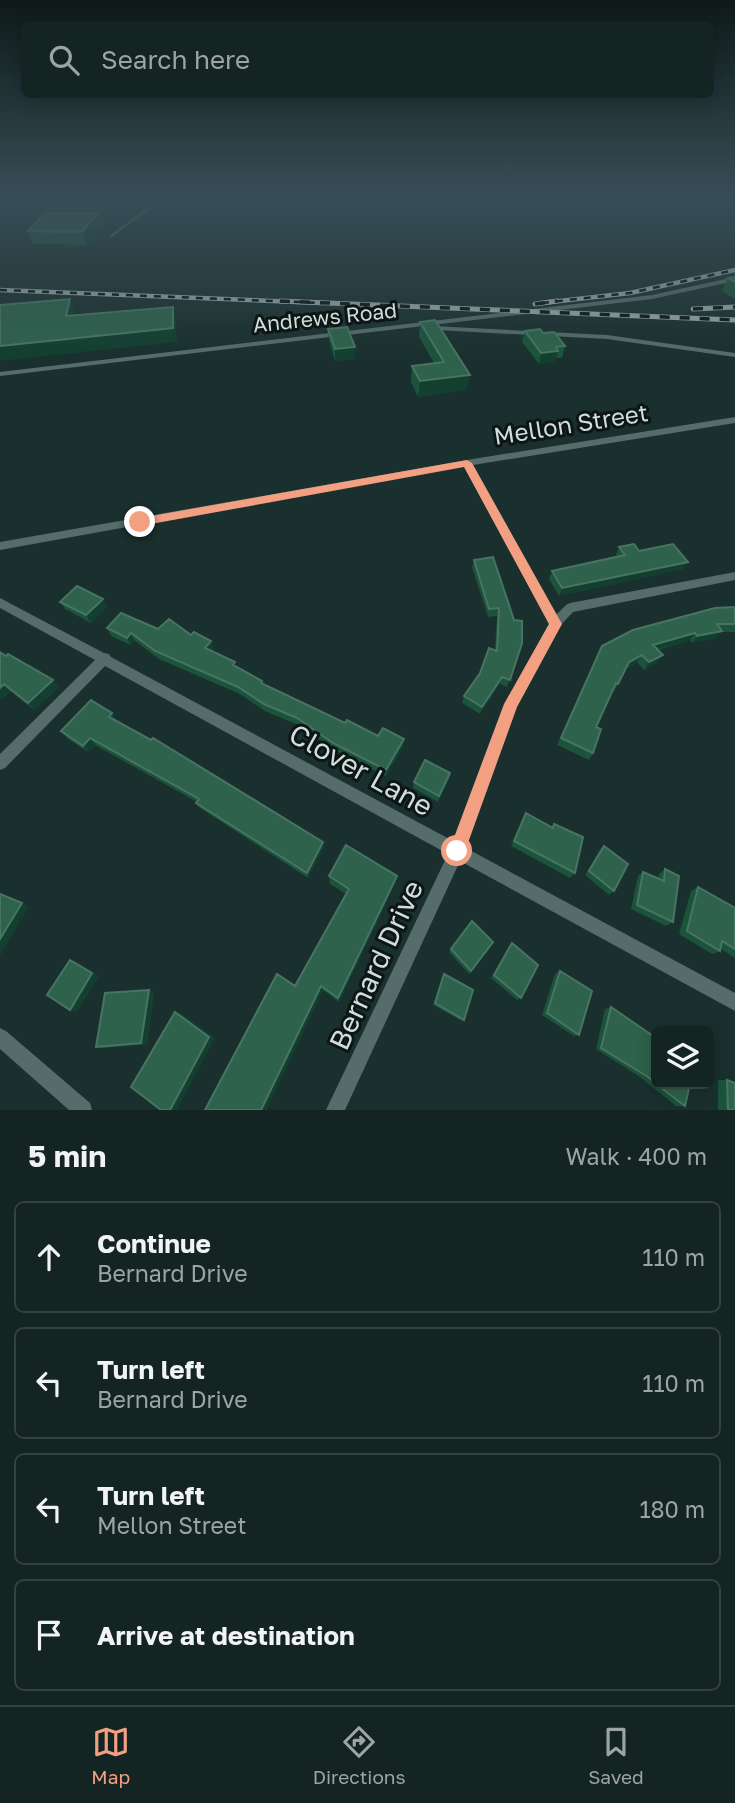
<!DOCTYPE html>
<html lang="en">
<head>
<meta charset="utf-8">
<style>
  :root { --surface:#142422; --page:#21302f; --text:#f1f3f6; --muted:#9da4a5; --line:#334140; --accent:#f2a081 }
  body { margin:0; font-family:"Golos Text",sans-serif; background:var(--page); color:var(--text) }
  .controls { position:absolute; right:21px; bottom:21px; display:grid; overflow:hidden; border-radius:10px; box-shadow:0 4px 18px #0003 }
  .controls button { width:63px; height:63px; display:grid; place-items:center; padding:0; border:0; border-bottom:2px solid var(--line); background:var(--surface); color:var(--text); font:35px sans-serif }
  .stop { position:absolute; width:21px; height:21px; margin:-16px; border:5px solid #f2a081; border-radius:50%; background:#fff }
  .stop.end { background:#f2a081; border-color:#fff; box-shadow:0 2px 7px #0008 }
  .list { margin:0; padding:0; list-style:none }
  h2 { display:flex; justify-content:space-between; align-items:center; height:91px; margin:0; padding:0 28px; font-size:30px }
  h2 small { font-size:23px; font-weight:400; color:var(--muted) }
  .list li { display:grid; grid-template-columns:46px 1fr auto; gap:21px; align-items:center; box-sizing:border-box; height:112px; margin:0 14px 14px; padding:0 14px; border:2px solid var(--line); border-radius:10px }
  .list b { display:block; font-size:26px; white-space:nowrap }
  .list p { margin:0; font-size:23px; white-space:nowrap; color:var(--muted) }
  .list em { font-size:23px; font-style:normal; color:var(--muted) }
  .icon { flex:none; width:38px; height:38px; fill:none; stroke:currentColor; stroke-width:2; stroke-linecap:round; stroke-linejoin:round }
  .map { position:relative; flex:none; width:735px; height:1110px; overflow:hidden }
  .search { position:absolute; background:var(--surface); box-shadow:0 4px 18px #0003; left:21px; right:21px; top:21px; height:77px; display:flex; align-items:center; gap:18px; box-sizing:border-box; padding:0 24px; border-radius:10px; color:var(--muted); font-size:26px }
  .sheet { height:595px; background:var(--surface) }
  nav { display:flex; justify-content:space-around; align-items:center; box-sizing:border-box; height:98px; border-top:2px solid var(--line); background:var(--surface); font-size:19px; color:var(--muted) }
  nav a { display:grid; justify-items:center; gap:4px }
  nav .on { color:var(--accent) }
  .map>svg:first-child { display:block }
</style>
</head>
<body>
<div class="map">
<svg width="735" height="1110" viewBox="0 0 735 1110">
  <rect width="100%" height="100%" fill="#1a302e"/>
  <g fill="none" stroke-linecap="round" stroke-linejoin="round">
    <path stroke="#556c6a" stroke-width="2.5" d="M111,236L159,201"/>
    <path fill="#556c6a" fill-rule="evenodd" d="M735,277V281L652,299L0,376V372L652,295Z
      M433,326L607,335L735,353V357L607,339L436,330L432,328Z
      M735,417V423L473,465L556,615L566,605L570,603L735,572V580L573,612L559,627L517,706L466,848L735,993V1011L460,861L345,1110H326L448,854L105,666L5,768L0,770V754L95,660L0,608V598L104,653L109,654L111,657L453,841L505,704L549,624L464,466L0,550V542L467,460Z
      M0,1028L6,1031L90,1103L92,1110H69L0,1049Z"/>
    <defs>
      <path id="rail-far1" d="M0,290L323,303
        M542,303L630,293L735,270"/>
      <path id="rail" d="M280,301L735,320
        M535,304L557,301
        M693,309L735,307"/>
    </defs>
    <use href="#rail-far1" stroke="#9aa9a7" stroke-width="4.5"/>
    <use href="#rail" stroke="#9aa9a7" stroke-width="5"/>
    <use href="#rail-far1" stroke="#0c1615" stroke-width="2.5" stroke-dasharray="7" stroke-linecap="butt"/>
    <use href="#rail" stroke="#0c1615" stroke-width="3.5" stroke-dasharray="10" stroke-linecap="butt"/>
  </g>
  <path fill="#1b533b" d="M98,213L102,226L87,245L33,244L28,231Z
    M735,277V299L722,291L728,278Z
    M420,322L467,390L418,397L411,382L412,366L434,363L419,337Z
    M328,329L355,347V359L335,361L329,340Z
    M525,331L543,333L565,346L562,358H556L555,362L539,364L522,342Z
    M619,547L639,551L683,569L559,596L549,579L552,571L617,557L616,554Z
    M474,560L522,643L507,687L500,684L480,714L462,703L464,696L495,650L497,616L488,617L472,567Z
    M103,599L107,607L91,623L65,609L60,602Z
    M735,607V632H721L716,638L692,643L690,640L658,650V662L644,670L637,662L626,669L618,684L614,691L613,690L596,727L593,753L589,760L557,745L602,646Z
    M107,628L158,629L191,635L211,641L214,648L212,651L263,684L345,723L404,746L386,776L334,750L298,725L265,711L240,694L159,659L134,640L131,645L111,636Z
    M0,652L6,656L59,687L34,710L10,691L2,699L0,698Z
    M117,720L116,721L324,847L308,878L200,808L196,803L197,802L95,745L88,752L67,738L61,731Z
    M449,779L438,802L413,788L414,782Z
    M526,813L552,827L554,824L575,873L570,878L511,846Z
    M604,846L614,891L609,895L585,875L599,851Z
    M665,869L673,922L666,926L631,909L638,876L643,872L658,879L659,874Z
    M329,876H397L395,884L339,1002L323,990L266,1110H205L295,986L346,894L330,884Z
    M698,887L735,908V958L721,949L720,951L712,954L679,934L691,891Z
    M472,921L471,971L469,974L449,952Z
    M512,943L521,998L517,1000L491,978L509,946Z
    M560,971L579,1035L574,1036L542,1015L555,974Z
    M444,974L464,1020L462,1021L433,1005Z
    M149,990L154,992L147,1044L103,1048L96,1047Z
    M611,1007L685,1106H676L640,1077L596,1049L605,1009Z
    M718,1080H727L735,1110H718Z"/>
  <path fill="#123f2f" d="M98,213L102,226L87,245L82,232Z
    M70,299L76,313L72,330L66,316Z
    M173,307L176,321L177,342L0,361V346Z
    M355,347V359L335,361V349Z
    M558,351L555,362L539,364L541,353Z
    M470,375L467,390L418,397L420,381Z
    M688,562L683,569L559,596L562,588Z
    M103,599L107,607L91,623L86,615Z
    M722,631L716,638L692,643L697,636Z
    M131,633L134,640L131,645L127,638Z
    M695,633L690,640L648,652L653,645Z
    M211,641L214,648L208,655L205,648Z
    M642,655L637,662L625,669L629,662Z
    M663,655L658,662L644,670L649,662Z
    M502,677L500,684L480,714L482,707Z
    M53,680L59,687L34,710L28,703Z
    M4,684L10,691L2,699L0,697V688Z
    M112,713L117,720L114,724L109,717Z
    M90,738L95,745L88,752L83,746Z
    M404,739V746L386,776V770Z
    M450,773L449,779L438,802L439,796Z
    M323,842L324,847L308,878L307,873Z
    M397,876L395,884L339,1002L338,998Z
    M22,903L29,907L0,956V939Z
    M70,960L77,962L99,976L77,1012L70,1010Z
    M321,986L323,990L266,1110H261Z
    M149,990L154,992L147,1044L141,1043Z
    M175,1012L182,1014L215,1038L177,1110H170Z"/>
  <path fill="#2e624c" stroke="#487563" stroke-width="2" d="M45,213H98L82,232L28,231Z
    M735,277V282L728,278Z
    M70,299L66,316L173,307V328L0,346V305Z
    M435,320L470,375L420,381L412,366L444,362L420,322Z
    M347,327L355,347L335,349L328,329Z
    M540,329L543,333L554,332L565,346L556,347L558,351L541,353L525,331Z
    M634,544L639,551L673,544L688,562L562,588L552,571L625,555L619,547Z
    M493,557L514,620L522,621V643L510,680L502,677L482,707L464,696L480,673L489,648L497,651L499,608L489,609L474,560Z
    M77,586L103,599L86,615L60,602Z
    M735,607V624H717L722,631L697,636L695,633L653,645L663,655L649,662L642,655L629,662L618,684L616,683L596,727L601,729L593,753L561,738L602,646L633,630L715,608Z
    M121,613L158,629L169,619L191,635L194,632L211,641L205,648L235,662L233,665L262,681L261,683L345,723L347,720L378,736L383,728L404,739L386,770L333,743L297,718L264,704L238,687L155,651L131,633L127,638L107,628Z
    M0,652L6,656L8,654L53,680L28,703L4,684L0,688Z
    M91,700L112,713L109,717L151,740L153,738L323,842L307,873L196,803L199,799L90,738L83,746L61,731Z
    M425,760L450,773L439,796L414,782Z
    M526,813L553,828L554,824L583,837L575,873L514,841Z
    M346,845L397,876L338,998L321,986L261,1110H205L277,974L295,986L349,889L329,876Z
    M604,846L628,864L614,891L589,871Z
    M665,869L679,876L673,922L637,905L643,872L664,881Z
    M698,887L735,908V949L722,941L720,951L687,931Z
    M0,894L22,903L0,939Z
    M472,921L493,942L471,971L451,949Z
    M512,943L538,965L521,998L494,975Z
    M70,960L92,973L70,1010L47,995Z
    M560,971L592,991L579,1035L547,1013Z
    M444,974L473,990L464,1020L435,1003Z
    M149,990L141,1043L96,1047L105,993Z
    M611,1007L656,1038V1084L648,1077L601,1048Z
    M175,1012L209,1037L170,1110H161L131,1087Z
    M727,1080L735,1083V1110H728Z
    M656,1084H690L685,1106Z"/>
  <linearGradient id="sky" x2="0" y2="1"><stop stop-color="#0e1a19"/><stop offset="0.56" stop-color="#384e57"/><stop offset="1" stop-color="#384e57" stop-opacity="0"/></linearGradient>
  <rect width="735" height="356" fill="url(#sky)"/>
  <path fill="#f2a081" d="M467,460L472,463L562,624L517,707L465,851L457,859L449,851L504,704L549,624L464,467L140,526L134,522L140,518Z"/>
  <g text-anchor="middle" stroke-width="6" stroke-linejoin="round" paint-order="stroke">
    <g font-size="21" fill="#d0dddb" stroke="#0c1615">
      <text transform="translate(325 318) rotate(-6)" y="7">Andrews Road</text>
    </g>
    <g font-size="24" fill="#d0dddb" stroke="#0c1615">
      <text transform="translate(571 425) rotate(-9)" y="8">Mellon Street</text>
    </g>
    <g font-size="28" fill="#d0dddb" stroke="#0c1615">
      <text transform="translate(361 770) rotate(29)" y="10">Clover Lane</text>
      <text transform="translate(376 965) rotate(-65)" y="10">Bernard Drive</text>
    </g>
  </g>
</svg>
<div class="controls">
<button><svg class="icon" aria-label="layers" viewBox="0 0 24 24"><path d="M12 4l9 5-9 5-9-5zM3 14l9 5 9-5"/></svg></button>
</div>
<div class="stop" style="left:457px;top:851px"></div>
<div class="stop end" style="left:140px;top:522px"></div>
<div class="search"><svg class="icon" aria-label="search" viewBox="0 0 24 24"><circle cx="10" cy="10" r="6"/><path d="M15 15l6 6"/></svg>Search here</div>
</div>
<section class="sheet">
<h2>5 min<small>Walk · 400 m</small></h2>
<ul class="list">
<li><svg class="icon" aria-label="ahead" viewBox="0 0 24 24"><path d="M12 20V5M6 11l6-6 6 6"/></svg><div><b>Continue</b><p>Bernard Drive</p></div><em>110 m</em></li>
<li><svg class="icon" aria-label="left" viewBox="0 0 24 24"><path d="M17 20v-9H6M10 6l-5 5 5 5"/></svg><div><b>Turn left</b><p>Bernard Drive</p></div><em>110 m</em></li>
<li><svg class="icon" aria-label="left" viewBox="0 0 24 24"><path d="M17 20v-9H6M10 6l-5 5 5 5"/></svg><div><b>Turn left</b><p>Mellon Street</p></div><em>180 m</em></li>
<li><svg class="icon" aria-label="arrive" viewBox="0 0 24 24"><path d="M6 21V4h12l-3 4 3 4H6"/></svg><div><b>Arrive at destination</b></div></li>
</ul>
</section>
<nav>
<a class="on"><svg class="icon" aria-label="map" viewBox="0 0 24 24"><path d="M3 6l6-2 6 2 6-2v14l-6 2-6-2-6 2zM9 4v14M15 6v14"/></svg>Map</a>
<a><svg class="icon" aria-label="directions" viewBox="0 0 24 24"><path d="M12 3l9 9-9 9-9-9zM9 14v-3h6M13 9l2 2-2 2"/></svg>Directions</a>
<a><svg class="icon" aria-label="saved" viewBox="0 0 24 24"><path d="M7 4h10v16l-5-4-5 4z"/></svg>Saved</a>
</nav>
</body>
</html>
